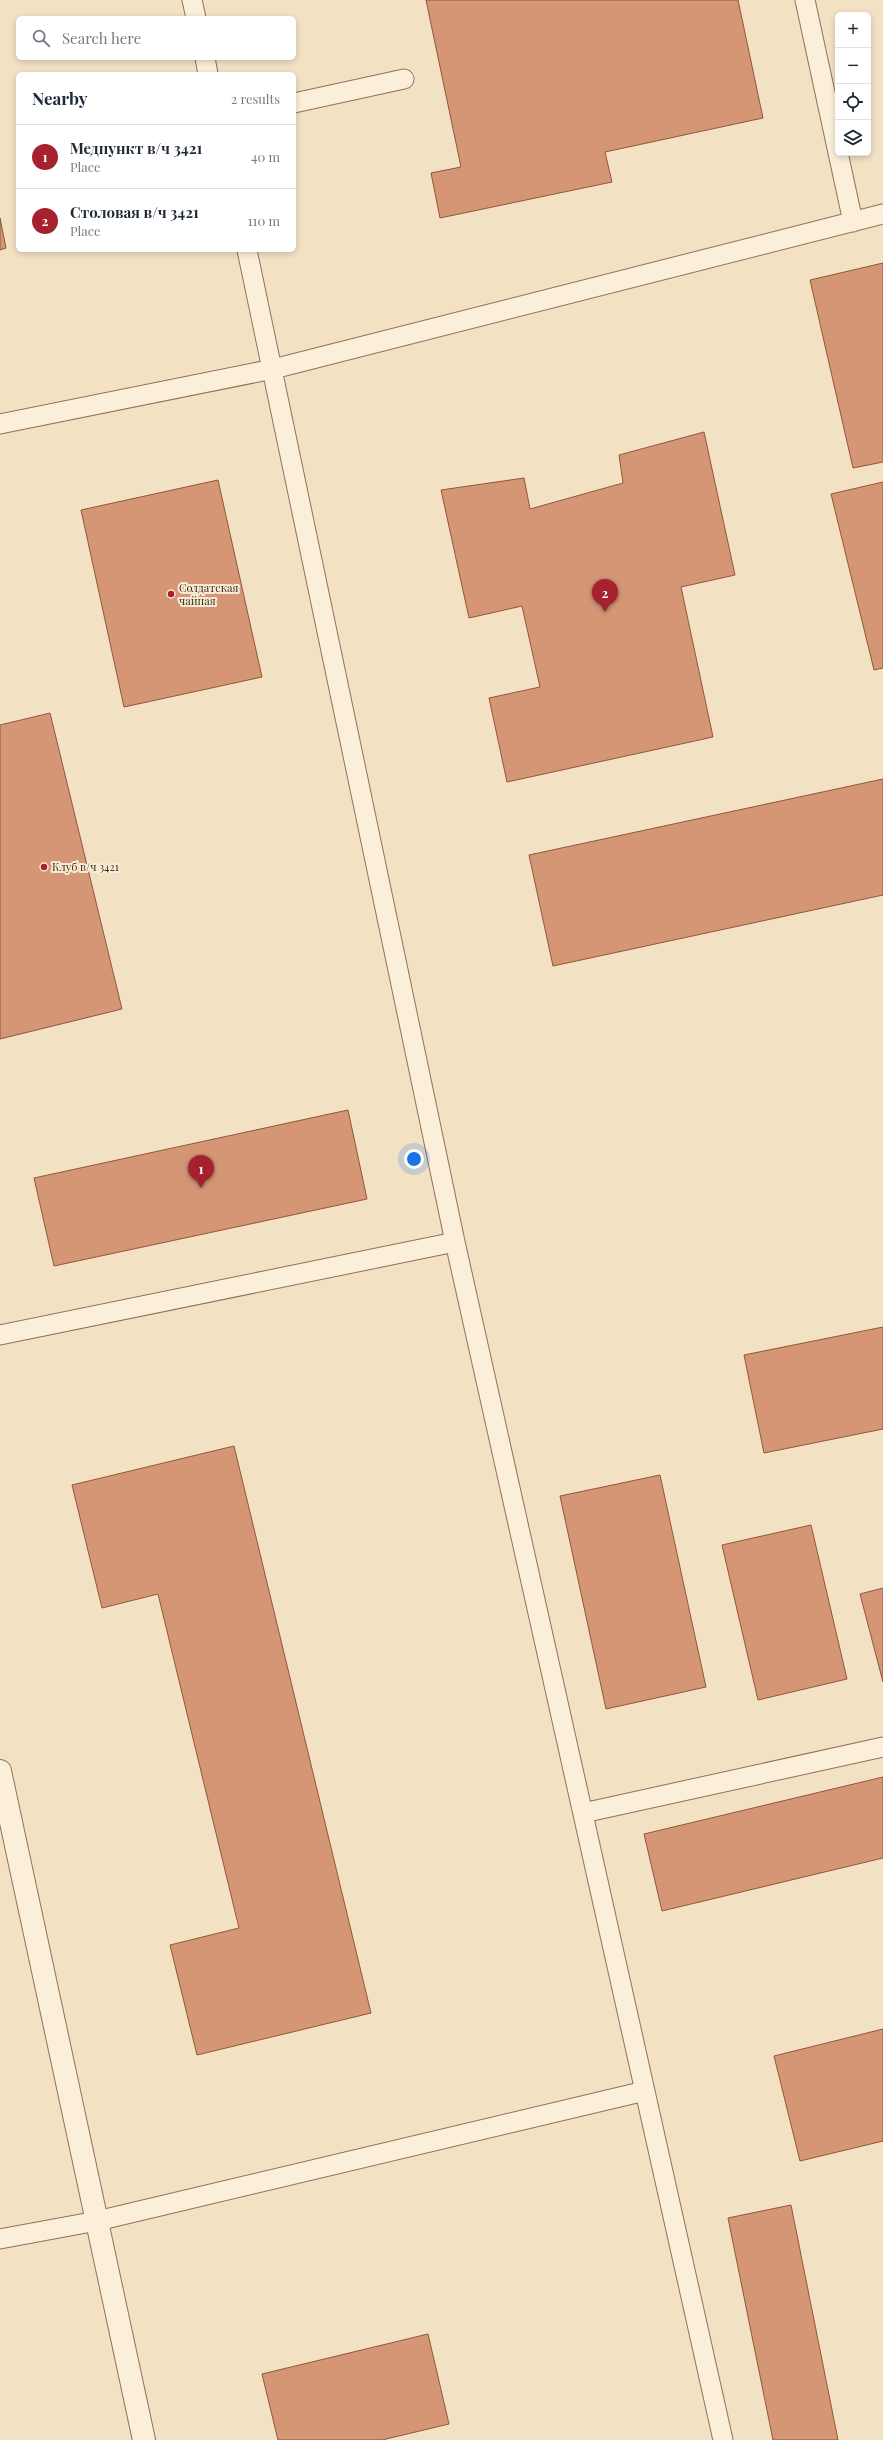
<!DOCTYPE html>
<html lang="en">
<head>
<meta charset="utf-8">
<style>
  :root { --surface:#fff; --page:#f2f2f3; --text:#1f2937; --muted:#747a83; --line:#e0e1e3; --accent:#a6212d }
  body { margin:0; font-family:"Playfair Display",serif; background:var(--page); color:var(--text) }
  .controls { position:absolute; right:12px; top:12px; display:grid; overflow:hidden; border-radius:6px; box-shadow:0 2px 6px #0003 }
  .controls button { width:36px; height:36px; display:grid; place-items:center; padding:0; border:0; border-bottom:1px solid var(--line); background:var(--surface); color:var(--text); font:20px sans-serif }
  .you { position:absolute; left:414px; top:1159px; width:14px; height:14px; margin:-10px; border:3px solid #fff; border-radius:50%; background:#1a73e8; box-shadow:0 0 0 6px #1a73e833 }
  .badge { display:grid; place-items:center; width:26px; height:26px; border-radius:50%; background:var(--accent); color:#fff; font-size:13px; font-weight:700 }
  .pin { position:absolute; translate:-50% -33px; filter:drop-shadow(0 1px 2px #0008) }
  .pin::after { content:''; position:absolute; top:21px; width:14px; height:12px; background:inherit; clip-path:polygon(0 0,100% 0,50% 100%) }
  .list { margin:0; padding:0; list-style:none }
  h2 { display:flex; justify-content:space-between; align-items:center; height:52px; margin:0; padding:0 16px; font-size:17px }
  h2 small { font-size:13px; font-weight:400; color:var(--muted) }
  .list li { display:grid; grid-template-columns:26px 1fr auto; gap:12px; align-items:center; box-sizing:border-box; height:64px; padding:0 16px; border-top:1px solid var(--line) }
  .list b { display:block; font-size:15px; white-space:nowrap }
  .list p { margin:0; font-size:13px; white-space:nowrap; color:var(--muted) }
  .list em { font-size:13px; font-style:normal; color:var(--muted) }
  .icon { flex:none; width:22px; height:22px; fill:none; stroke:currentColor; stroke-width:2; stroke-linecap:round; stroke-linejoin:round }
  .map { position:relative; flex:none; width:883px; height:2440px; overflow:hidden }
  .search { position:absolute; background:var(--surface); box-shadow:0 2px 6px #0003; left:16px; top:16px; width:280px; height:44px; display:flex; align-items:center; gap:10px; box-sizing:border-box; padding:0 14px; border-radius:6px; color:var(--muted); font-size:15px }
  .panel { position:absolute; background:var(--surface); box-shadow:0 2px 6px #0003; left:16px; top:72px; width:280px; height:180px; border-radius:6px }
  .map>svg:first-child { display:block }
</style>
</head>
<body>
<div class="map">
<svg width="883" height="2440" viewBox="0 0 883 2440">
  <rect width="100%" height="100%" fill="#f3e1c4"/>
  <path fill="#d59676" stroke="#92563b" d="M426,0H738L763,118L605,152L612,182L440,218L431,173L461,167Z
    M0,218L6,248L0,250Z
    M883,263V462L853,468L810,280Z
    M704,432L735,575L681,587L713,737L507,782L489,698L540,687L522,606L469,618L441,490L524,478L530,509L623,483L619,455Z
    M218,480L262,677L124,707L81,510Z
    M883,482V668L874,670L831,494Z
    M50,713L122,1009L0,1039V725Z
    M883,779V895L553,966L529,855Z
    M348,1110L367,1199L54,1266L34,1178Z
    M883,1327V1429L764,1453L744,1355Z
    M234,1446L371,2013L197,2055L170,1945L239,1928L158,1594L102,1608L72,1485Z
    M660,1475L706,1687L606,1709L560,1496Z
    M811,1525L847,1679L758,1700L722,1545Z
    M883,1588V1682L860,1594Z
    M883,1777V1858L662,1911L644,1834Z
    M883,2029V2141L800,2161L774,2056Z
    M791,2205L838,2440H773L728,2218Z
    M428,2334L449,2424L382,2440H278L262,2374Z"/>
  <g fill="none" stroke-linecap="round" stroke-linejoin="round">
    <defs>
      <path id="service" d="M192,0L196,18
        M805,0L853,222
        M205,58L208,74
        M294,103L404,79
        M247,250L455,1242L723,2440
        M0,424L273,369L883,214
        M0,1335L455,1242
        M583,1813L883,1747
        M0,2239L97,2221L645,2091"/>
      <path id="minor" d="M0,1771L144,2440"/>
    </defs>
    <use href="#service" stroke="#907158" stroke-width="21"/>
    <use href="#minor" stroke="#907158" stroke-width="24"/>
    <use href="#service" stroke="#fcefd9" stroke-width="19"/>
    <use href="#minor" stroke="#fcefd9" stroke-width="22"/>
  </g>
  <g fill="#a6212d" stroke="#f9ecd5" stroke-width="1.5">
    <circle cx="171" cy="594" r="4"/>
    <circle cx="44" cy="867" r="4"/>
  </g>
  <g text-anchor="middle" stroke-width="4" stroke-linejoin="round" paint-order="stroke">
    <g font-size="11" fill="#3e2b1d" stroke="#f9ecd5" text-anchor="start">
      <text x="179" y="592">Солдатская<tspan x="179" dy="13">чайная</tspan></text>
      <text x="52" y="871">Клуб в/ч 3421</text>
    </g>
  </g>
</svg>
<div class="controls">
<button>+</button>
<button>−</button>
<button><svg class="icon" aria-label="locate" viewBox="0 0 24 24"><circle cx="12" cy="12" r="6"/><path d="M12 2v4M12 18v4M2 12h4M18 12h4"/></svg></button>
<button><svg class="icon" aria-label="layers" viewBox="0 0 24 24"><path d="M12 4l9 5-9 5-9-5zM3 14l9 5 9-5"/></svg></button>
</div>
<div class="you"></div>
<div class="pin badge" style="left:201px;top:1188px">1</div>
<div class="pin badge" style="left:605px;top:612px">2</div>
<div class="search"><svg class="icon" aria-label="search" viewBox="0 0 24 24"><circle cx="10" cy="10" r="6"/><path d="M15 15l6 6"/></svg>Search here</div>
<section class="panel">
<h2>Nearby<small>2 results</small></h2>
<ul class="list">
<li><span class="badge">1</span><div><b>Медпункт в/ч 3421</b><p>Place</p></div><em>40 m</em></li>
<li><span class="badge">2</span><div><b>Столовая в/ч 3421</b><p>Place</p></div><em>110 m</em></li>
</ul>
</section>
</div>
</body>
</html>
